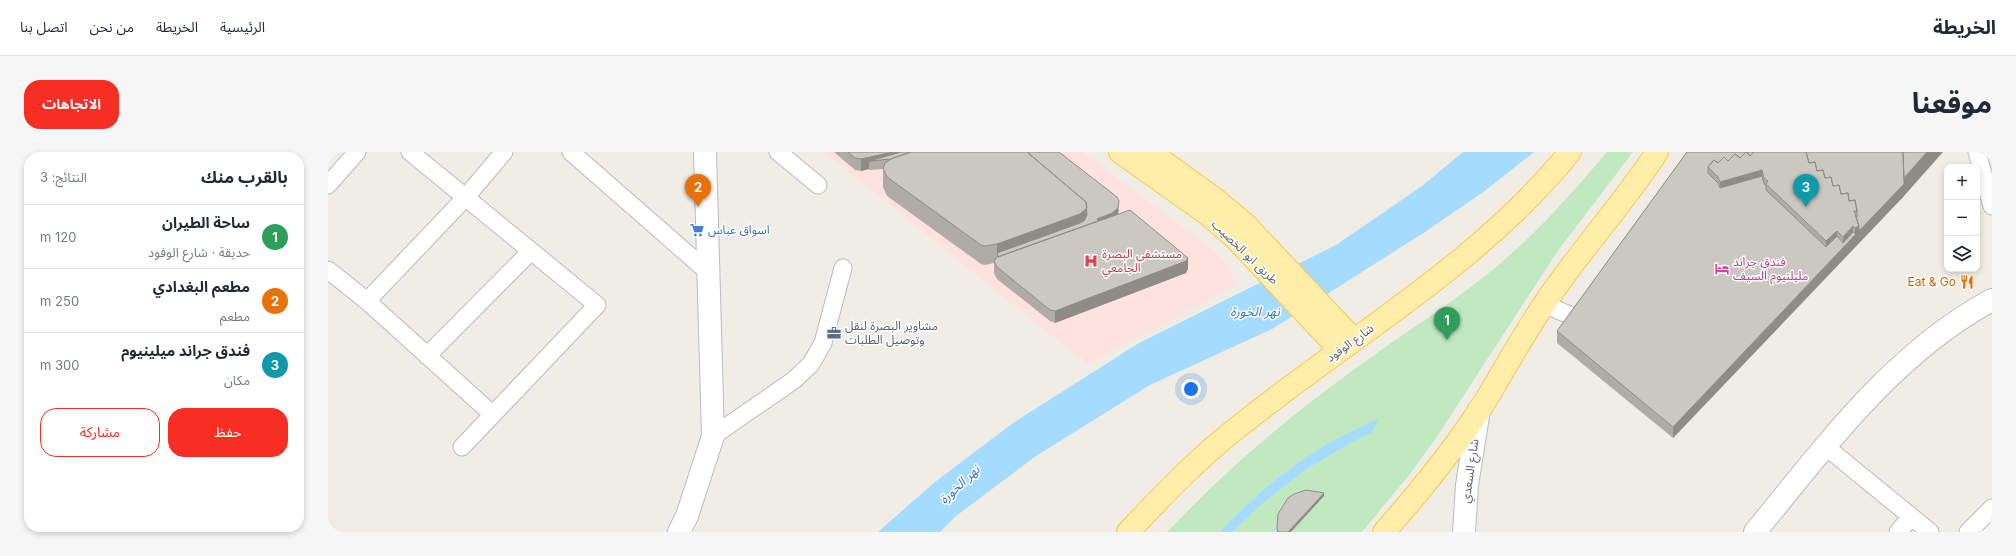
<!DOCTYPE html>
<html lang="ar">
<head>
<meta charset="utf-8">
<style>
  :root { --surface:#fff; --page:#f6f6f7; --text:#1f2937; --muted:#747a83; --line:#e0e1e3; --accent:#f62e24 }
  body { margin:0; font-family:Inter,"Noto Sans Arabic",sans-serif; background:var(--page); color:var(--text); direction:rtl }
  .controls { position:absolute; right:12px; top:12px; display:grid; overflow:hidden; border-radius:8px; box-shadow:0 2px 6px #0003 }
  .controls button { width:36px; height:36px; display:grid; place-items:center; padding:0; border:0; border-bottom:1px solid var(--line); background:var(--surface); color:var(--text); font:20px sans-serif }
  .you { position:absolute; left:863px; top:237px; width:14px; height:14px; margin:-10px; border:3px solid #fff; border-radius:50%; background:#1a73e8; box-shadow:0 0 0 6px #1a73e833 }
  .badge { display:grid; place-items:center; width:26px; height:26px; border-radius:50%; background:var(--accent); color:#fff; font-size:13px; font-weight:700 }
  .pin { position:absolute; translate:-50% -33px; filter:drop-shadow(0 1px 2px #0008) }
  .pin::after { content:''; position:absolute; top:21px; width:14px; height:12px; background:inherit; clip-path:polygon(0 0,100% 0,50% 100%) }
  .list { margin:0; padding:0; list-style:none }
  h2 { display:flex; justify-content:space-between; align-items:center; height:52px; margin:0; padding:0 16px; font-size:17px }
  h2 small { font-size:13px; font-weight:400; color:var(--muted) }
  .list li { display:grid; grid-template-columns:26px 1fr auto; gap:12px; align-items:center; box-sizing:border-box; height:64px; padding:0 16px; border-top:1px solid var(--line) }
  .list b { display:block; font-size:15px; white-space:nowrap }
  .list p { margin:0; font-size:13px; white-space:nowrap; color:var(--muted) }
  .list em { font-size:13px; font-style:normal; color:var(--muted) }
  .actions { display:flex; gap:8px; padding:12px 16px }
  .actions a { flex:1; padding:9px 0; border:1px solid var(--accent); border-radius:16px; text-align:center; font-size:14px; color:var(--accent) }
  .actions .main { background:var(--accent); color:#fff }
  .icon { flex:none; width:22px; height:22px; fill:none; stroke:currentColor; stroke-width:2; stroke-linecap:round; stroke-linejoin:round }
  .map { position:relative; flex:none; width:1664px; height:380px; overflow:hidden; direction:ltr; border-radius:16px }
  header { display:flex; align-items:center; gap:24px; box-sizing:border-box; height:56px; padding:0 20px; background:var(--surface); border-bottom:1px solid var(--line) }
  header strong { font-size:19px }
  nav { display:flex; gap:22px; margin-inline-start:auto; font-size:14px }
  .intro { display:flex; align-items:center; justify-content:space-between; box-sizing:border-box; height:96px; padding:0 24px }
  h1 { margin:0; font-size:28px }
  .button { padding:10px 18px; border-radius:16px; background:var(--accent); color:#fff; font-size:14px; font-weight:700 }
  main { display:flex; gap:24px; padding:0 24px }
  aside { flex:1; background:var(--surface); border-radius:16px; box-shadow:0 2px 6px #0003 }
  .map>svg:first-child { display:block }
</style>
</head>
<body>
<header>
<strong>الخريطة</strong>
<nav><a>الرئيسية</a><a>الخريطة</a><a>من نحن</a><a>اتصل بنا</a></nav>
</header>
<div class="intro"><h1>موقعنا</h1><a class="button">الاتجاهات</a></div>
<main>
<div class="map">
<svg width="1664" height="380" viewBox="0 0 1664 380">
  <rect width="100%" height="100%" fill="#f0ede4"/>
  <path fill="#fde2e0" d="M496,0H754L890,102L900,115L909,133L759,212Z"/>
  <path fill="#c1e9bf" d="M1279,0H1305L1229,100L1108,286L1082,322L1034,380H839C898,318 959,266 1028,216C1074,182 1124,152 1168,115C1209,81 1244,41 1279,0Z"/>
  <path fill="#a5dbff" d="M1135,0H1206L1158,38L1097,80L944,177L822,233L708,304L628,364L612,380H550L607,330L685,271L811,191L1008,93L1094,34Z
    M1051,267L1043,281L1024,290L980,316L931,354L904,380H892C936,332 990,291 1051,267Z"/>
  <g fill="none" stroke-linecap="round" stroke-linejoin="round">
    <defs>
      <path id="street" d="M82,0L269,153L134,295
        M243,0L379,119
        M450,0L490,33
        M1649,0L1664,54
        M0,33L29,0
        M0,118L39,149L164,262
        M39,149L137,46L176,0
        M1216,152L1262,172
        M99,204L203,99
        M385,284L466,228L483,212L495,191L515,116
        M1497,294L1602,380
        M1570,380L1583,365
        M1640,380L1664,356"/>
      <path id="secondary" d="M351,380L359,364L385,284L377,0
        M1136,380L1139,333L1151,258
        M1427,380C1497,295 1565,201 1664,148"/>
      <path id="primary" d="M792,0L878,61L907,86L1012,198
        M822,0L887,47L918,73L1026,188
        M800,380C836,342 872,304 914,272C1025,183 1151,112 1242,0
        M1056,380C1090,342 1123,301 1151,259C1175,221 1195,182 1221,145C1255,95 1296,51 1329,0"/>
    </defs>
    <use href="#street" stroke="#b7bbbf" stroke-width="19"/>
    <use href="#secondary" stroke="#b8bcc1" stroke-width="24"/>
    <use href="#primary" stroke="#fcc652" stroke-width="24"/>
    <use href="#street" stroke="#fff" stroke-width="17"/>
    <use href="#secondary" stroke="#fff" stroke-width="22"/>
    <use href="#primary" stroke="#fea" stroke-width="22"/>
  </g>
  <path fill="#afaca6" d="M506,0H731L791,58L790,62L860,117L858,121L727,171L722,169L669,127L666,121V111L657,113L653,112L559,44L555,35V17L541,18V17L533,19L527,18Z
    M1359,0L1576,44L1345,286L1229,191V179Z"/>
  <path fill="#8e8c87" d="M565,0H587L566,7L541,9V17L533,19V7Z
    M1599,0H1615L1576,44L1345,286V275L1515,96V85L1525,74V85L1527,83V76L1576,26Z
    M1434,18V36L1392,48V30Z
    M791,49L790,65L671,107L669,101V92L759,56V75Z
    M1509,79V96L1498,107V89Z
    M860,106V117L858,121L727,171V159Z
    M996,341V344L963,380H960Z"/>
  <path fill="#cbc8c1" stroke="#8e8c87" d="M520,0H565L533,7L527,6Z
    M573,0H583L563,7L541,9Z
    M583,0H699L758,50L759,56L752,62L669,92L657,94L653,93L559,25L555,17L557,11L565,6Z
    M699,0H731L789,45L791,49L790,56L784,61L769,67L770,69L670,105L669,101L752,71L756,69L759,63L758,50Z
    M1359,0H1418L1412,6L1407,2L1400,9L1396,5L1390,11L1386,8L1380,15V21L1390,31L1392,36L1434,24L1436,32L1438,33V38L1498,95L1509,84L1515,91L1525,80L1528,82L1345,275L1229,179Z
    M1418,0L1422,4L1426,0H1478L1481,11L1487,10L1489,19L1495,18L1497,26L1503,25L1505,34L1511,33L1513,42L1520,41L1521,49L1527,48L1529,59H1526L1531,74L1527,76L1525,74L1515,85L1509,79L1498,89L1438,32L1440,29L1436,26L1434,18L1392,30L1390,25L1380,15L1386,8L1390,11L1396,5L1400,9L1407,2L1412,6Z
    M1419,0H1426L1422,4Z
    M1478,0H1575L1576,32L1531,79V74L1528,65H1529V59L1527,48L1521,49L1520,41L1513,42L1511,33L1505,34L1503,25L1497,26L1495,18L1489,19L1487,10L1481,11Z
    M1575,0H1599L1576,26Z
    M802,58L860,106L858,109L727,159L722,158L669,115L666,109L669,105Z
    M978,338L996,341L960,380H950L949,377L950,362L960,346L966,342Z"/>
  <defs>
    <symbol id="supermarket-bare" viewBox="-9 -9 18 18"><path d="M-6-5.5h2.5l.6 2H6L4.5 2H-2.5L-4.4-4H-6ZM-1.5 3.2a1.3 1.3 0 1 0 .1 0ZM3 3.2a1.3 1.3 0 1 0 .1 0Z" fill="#3f7fe0" stroke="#fff" stroke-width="2.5" paint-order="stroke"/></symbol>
    <symbol id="hospital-bare" viewBox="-9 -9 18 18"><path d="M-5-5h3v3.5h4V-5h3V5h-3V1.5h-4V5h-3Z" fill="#e0444e" stroke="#fff" stroke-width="2.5" paint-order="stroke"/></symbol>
    <symbol id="hotel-bare" viewBox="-9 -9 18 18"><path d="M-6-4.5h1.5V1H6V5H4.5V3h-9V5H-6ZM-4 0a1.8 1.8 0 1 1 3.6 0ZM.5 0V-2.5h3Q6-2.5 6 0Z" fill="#d1479c" stroke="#fff" stroke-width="2.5" paint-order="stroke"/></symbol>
    <symbol id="restaurant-bare" viewBox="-9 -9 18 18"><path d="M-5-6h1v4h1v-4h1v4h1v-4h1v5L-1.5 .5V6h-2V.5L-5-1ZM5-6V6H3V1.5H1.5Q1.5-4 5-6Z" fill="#e8710a" stroke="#fff" stroke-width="2.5" paint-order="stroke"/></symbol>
    <symbol id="office-bare" viewBox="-9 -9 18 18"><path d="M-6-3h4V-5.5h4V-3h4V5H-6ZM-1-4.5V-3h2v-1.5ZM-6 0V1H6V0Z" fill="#5c6f8a" stroke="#fff" stroke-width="2.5" paint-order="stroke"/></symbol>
  </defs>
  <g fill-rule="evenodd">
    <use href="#supermarket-bare" x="359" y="68" width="20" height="20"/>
    <use href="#hospital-bare" x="753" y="99" width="20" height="20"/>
    <use href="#hotel-bare" x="1384" y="107" width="20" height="20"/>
    <use href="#restaurant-bare" x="1629" y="120" width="20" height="20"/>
    <use href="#office-bare" x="496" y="171" width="20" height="20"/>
  </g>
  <g text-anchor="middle" stroke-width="3" stroke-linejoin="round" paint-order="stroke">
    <g font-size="12" fill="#366cbe" stroke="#fff" text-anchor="start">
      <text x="380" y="82">اسواق عباس</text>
    </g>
    <g font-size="12" fill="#5c6166" stroke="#fff">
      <text transform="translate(917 100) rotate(44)" y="4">طريق ابو الخصيب</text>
      <text transform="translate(1022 191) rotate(-36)" y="4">شارع الوفود</text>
      <text transform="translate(1142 319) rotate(-82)" y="4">شارع السعدي</text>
    </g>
    <g font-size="12" fill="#be3a42" stroke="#fff" text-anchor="start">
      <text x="774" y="106">مستشفى البصرة<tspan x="774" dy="14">الجامعي</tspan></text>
    </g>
    <g font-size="12" fill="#b23c85" stroke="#fff" text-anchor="start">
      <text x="1405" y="114">فندق جراند<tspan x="1405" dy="14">مليلنيوم السيف</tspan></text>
    </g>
    <g font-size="12" fill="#c56008" stroke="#fff" text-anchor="end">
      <text x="1628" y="134">Eat &amp; Go</text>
    </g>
    <g font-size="12" fill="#4e5e75" stroke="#fff" text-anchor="start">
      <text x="517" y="178">مشاوير البصرة لنقل<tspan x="517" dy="14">وتوصيل الطلبات</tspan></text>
    </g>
    <g font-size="13" font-style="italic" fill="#3776b0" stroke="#fff">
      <text x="927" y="164">نهر الخورة</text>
      <text transform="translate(631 332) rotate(-43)" y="5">نهر الخورة</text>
    </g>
  </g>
</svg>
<div class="controls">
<button>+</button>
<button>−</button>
<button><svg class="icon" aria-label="layers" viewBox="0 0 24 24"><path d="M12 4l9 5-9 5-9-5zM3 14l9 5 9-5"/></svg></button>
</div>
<div class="you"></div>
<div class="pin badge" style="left:1119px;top:188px;background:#2e9e5b">1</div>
<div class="pin badge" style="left:370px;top:55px;background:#e8710a">2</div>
<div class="pin badge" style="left:1478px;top:55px;background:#0f9aa8">3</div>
</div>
<aside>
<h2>بالقرب منك<small>النتائج: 3</small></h2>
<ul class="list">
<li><span class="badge" style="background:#2e9e5b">1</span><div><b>ساحة الطيران</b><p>حديقة · شارع الوفود</p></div><em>120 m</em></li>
<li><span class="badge" style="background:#e8710a">2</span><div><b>مطعم البغدادي</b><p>مطعم</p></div><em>250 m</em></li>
<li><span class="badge" style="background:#0f9aa8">3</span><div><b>فندق جراند ميلينيوم</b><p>مكان</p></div><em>300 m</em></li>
</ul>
<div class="actions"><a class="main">حفظ</a><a>مشاركة</a></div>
</aside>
</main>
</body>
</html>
